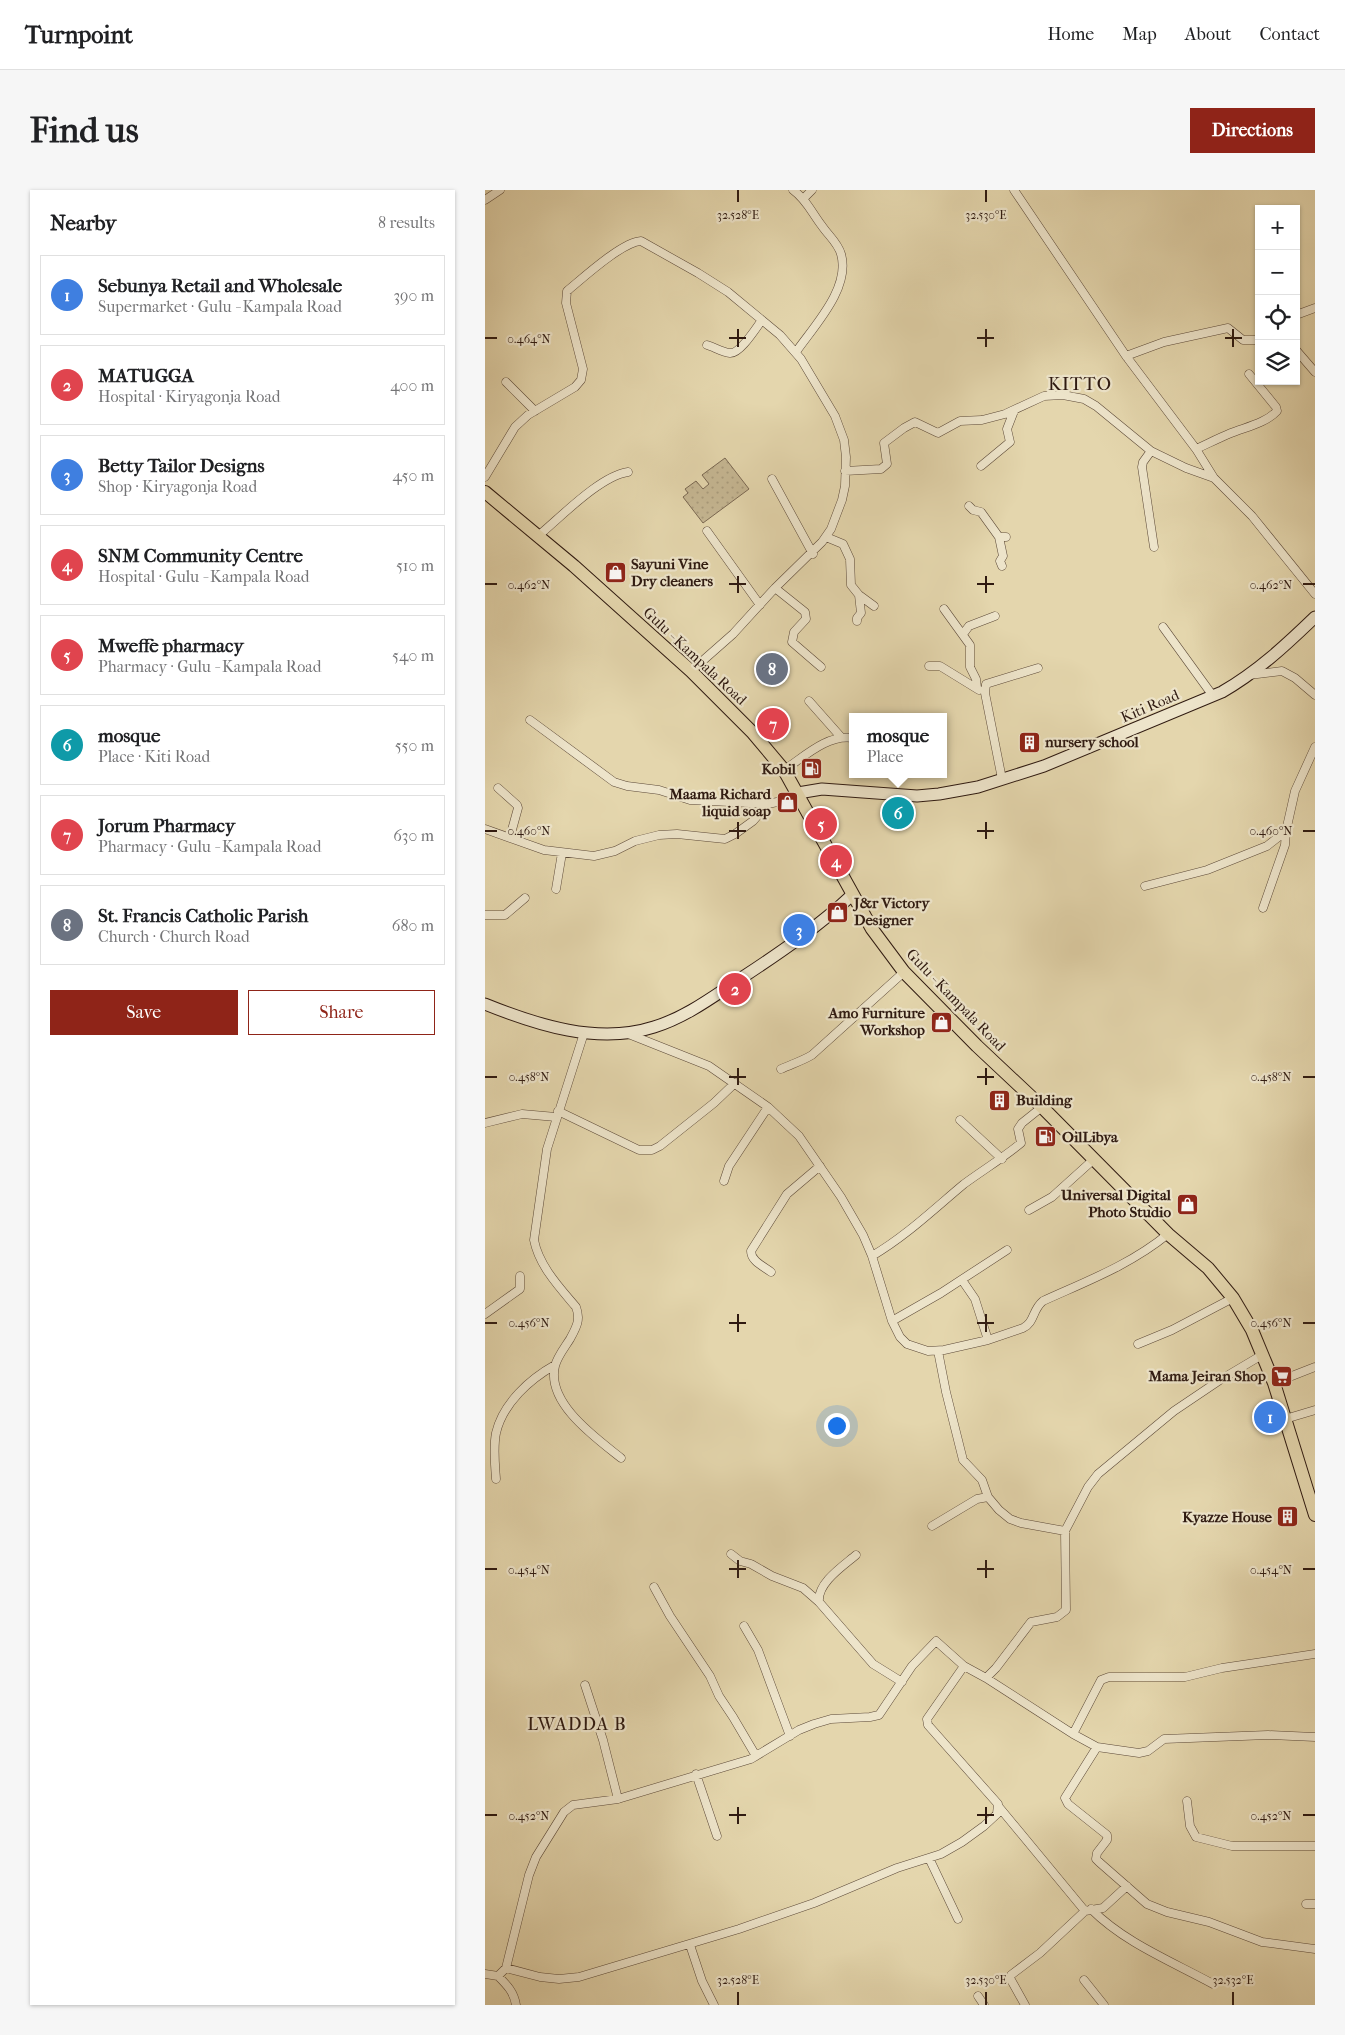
<!DOCTYPE html>
<html lang="en">
<head>
<meta charset="utf-8">
<style>
  :root { --surface:#fff; --page:#f6f6f6; --text:#202124; --muted:#757577; --line:#e0e0e0; --accent:#8f2418 }
  body { margin:0; font-family:"IM FELL French Canon",serif; background:var(--page); color:var(--text) }
  .controls { position:absolute; right:15px; top:15px; display:grid; overflow:hidden; border-radius:0px; box-shadow:0 1px 4px #0004 }
  .controls button { width:45px; height:45px; display:grid; place-items:center; padding:0; border:0; border-bottom:1px solid var(--line); background:var(--surface); color:var(--text); font:25px sans-serif }
  .you { position:absolute; left:351px; top:1235px; width:18px; height:18px; margin:-12px; border:4px solid #fff; border-radius:50%; background:#1a73e8; box-shadow:0 0 0 8px #1a73e833 }
  .badge { display:grid; place-items:center; width:32px; height:32px; border-radius:50%; background:var(--accent); color:#fff; font-size:16px; font-weight:700 }
  .pin { position:absolute; translate:-50% -50%; border:2px solid #fff; box-shadow:0 1px 5px #0006 }
  .popup { position:absolute; left:364px; top:523px; width:98px; height:65px; box-sizing:border-box; display:grid; place-content:center; border-radius:0px; background:var(--surface); filter:drop-shadow(0 1px 4px #0005); font-size:16px; white-space:nowrap; color:var(--muted) }
  .popup b { font-size:19px; color:var(--text) }
  .popup::after { content:''; position:absolute; left:50%; top:100%; margin-left:-10px; border:10px solid transparent; border-top-color:var(--surface) }
  .list { margin:0; padding:0; list-style:none }
  h2 { display:flex; justify-content:space-between; align-items:center; height:65px; margin:0; padding:0 20px; font-size:21px }
  h2 small { font-size:16px; font-weight:400; color:var(--muted) }
  .list li { display:grid; grid-template-columns:32px 1fr auto; gap:15px; align-items:center; box-sizing:border-box; height:80px; margin:0 10px 10px; padding:0 10px; border:1px solid var(--line); border-radius:0px }
  .list b { display:block; font-size:19px; white-space:nowrap }
  .list p { margin:0; font-size:16px; white-space:nowrap; color:var(--muted) }
  .list em { font-size:16px; font-style:normal; color:var(--muted) }
  .actions { display:flex; gap:10px; padding:15px 20px }
  .actions a { flex:1; padding:11px 0; border:1px solid var(--accent); border-radius:0px; text-align:center; font-size:18px; color:var(--accent) }
  .actions .main { background:var(--accent); color:#fff }
  .icon { flex:none; width:28px; height:28px; fill:none; stroke:currentColor; stroke-width:2; stroke-linecap:round; stroke-linejoin:round }
  .map { position:relative; flex:none; width:830px; height:1815px; overflow:hidden; border-radius:0px }
  header { display:flex; align-items:center; gap:30px; box-sizing:border-box; height:70px; padding:0 25px; background:var(--surface); border-bottom:1px solid var(--line) }
  header strong { font-size:24px }
  nav { display:flex; gap:28px; margin-inline-start:auto; font-size:18px }
  .intro { display:flex; align-items:center; justify-content:space-between; box-sizing:border-box; height:120px; padding:0 30px }
  h1 { margin:0; font-size:35px }
  .button { padding:12px 22px; border-radius:0px; background:var(--accent); color:#fff; font-size:18px; font-weight:700 }
  main { display:flex; gap:30px; padding:0 30px }
  aside { flex:1; background:var(--surface); border-radius:0px; box-shadow:0 1px 4px #0004 }
  .map>svg:first-child { display:block }
</style>
</head>
<body>
<header>
<strong>Turnpoint</strong>
<nav><a>Home</a><a>Map</a><a>About</a><a>Contact</a></nav>
</header>
<div class="intro"><h1>Find us</h1><a class="button">Directions</a></div>
<main>
<aside>
<h2>Nearby<small>8 results</small></h2>
<ul class="list">
<li><span class="badge" style="background:#3f7fe0">1</span><div><b>Sebunya Retail and Wholesale</b><p>Supermarket · Gulu - Kampala Road</p></div><em>390 m</em></li>
<li><span class="badge" style="background:#e0444e">2</span><div><b>MATUGGA</b><p>Hospital · Kiryagonja Road</p></div><em>400 m</em></li>
<li><span class="badge" style="background:#3f7fe0">3</span><div><b>Betty Tailor Designs</b><p>Shop · Kiryagonja Road</p></div><em>450 m</em></li>
<li><span class="badge" style="background:#e0444e">4</span><div><b>SNM Community Centre</b><p>Hospital · Gulu - Kampala Road</p></div><em>510 m</em></li>
<li><span class="badge" style="background:#e0444e">5</span><div><b>Mweffe pharmacy</b><p>Pharmacy · Gulu - Kampala Road</p></div><em>540 m</em></li>
<li><span class="badge" style="background:#0f9aa8">6</span><div><b>mosque</b><p>Place · Kiti Road</p></div><em>550 m</em></li>
<li><span class="badge" style="background:#e0444e">7</span><div><b>Jorum Pharmacy</b><p>Pharmacy · Gulu - Kampala Road</p></div><em>630 m</em></li>
<li><span class="badge" style="background:#6b7280">8</span><div><b>St. Francis Catholic Parish</b><p>Church · Church Road</p></div><em>680 m</em></li>
</ul>
<div class="actions"><a class="main">Save</a><a>Share</a></div>
</aside>
<div class="map">
<svg width="830" height="1815" viewBox="0 0 830 1815">
  <defs>
    <pattern id="park-dots" width="8" height="8" patternUnits="userSpaceOnUse" patternTransform="scale(1.25)"><rect width="8" height="8" fill="#c5b692"/><path d="M2 2h.1M6 6h.1" fill="none" stroke="#aa9c7d" stroke-width="1.8" stroke-linecap="round"/></pattern>
  </defs>
  <rect width="100%" height="100%" fill="#e4d6ad"/>
  <filter id="stains"><feTurbulence type="fractalNoise" baseFrequency=".004" numOctaves="4"/><feColorMatrix values="0 0 0 0 .2 0 0 0 0 .09 0 0 0 0 .02 0 0 0 .5 -.17"/></filter>
  <radialGradient id="worn" r=".72"><stop offset=".6" stop-color="#630" stop-opacity="0"/><stop offset="1" stop-color="#630" stop-opacity=".3"/></radialGradient>
  <path fill="url(#park-dots)" stroke="#7a6852" d="M240,268L264,299L218,333L198,307L203,303L200,299L211,291L218,299L224,294L217,285Z"/>
  <g fill="none" stroke-linecap="round" stroke-linejoin="round">
    <defs>
      <path id="street" d="M308,0C321,9 327,23 337,36C343,45 353,53 356,64C366,98 329,136 311,162
        M529,0L641,166L711,259L729,288
        M319,8L327,0
        M0,10L15,0
        M811,125L830,118
        M222,155C229,157 237,162 245,163C255,164 271,138 277,130
        M811,160L830,182
        M641,166L679,152L743,138L758,150H774
        M21,192L50,221
        M711,259C722,254 734,248 746,243C761,237 781,233 792,221L791,217L764,184
        M666,261L658,272L657,277L669,357
        M496,276L525,252L522,239L529,221
        M360,281L396,279L402,274L399,253L419,238L430,232L453,243L475,231L497,230L520,224L559,206L578,205L599,209L611,216L666,261L701,278L729,288L767,326L830,404
        M0,287L30,237L43,225L90,197L96,190L98,179L81,113L82,101C98,88 137,52 156,51L213,83L243,102L295,145L316,169L350,226L359,250L361,267L360,296L357,310L346,339L337,352L290,398L248,444L206,481
        M287,289L328,364
        M484,316L488,320L496,322L514,347H521
        M222,341L275,415
        M53,346C76,327 115,286 143,282
        M341,347L358,354L365,369L366,395L374,405L376,423L372,428V431
        M514,347L518,366L515,371L517,376
        M290,398L320,422L321,429L309,442L307,452L336,477
        M374,405L389,416
        M459,419L485,455V477L491,489L492,498
        M678,437L728,506
        M478,444L484,436L510,426
        M444,476H455L494,500
        M764,485L797,481L810,488L830,505
        M324,511L355,546
        M45,530L129,592L142,596L174,600L205,610L283,614L292,612L313,603
        M299,580C319,567 342,544 368,548
        M517,589L500,503L501,494L553,478
        M13,598L32,615L33,618L25,647
        M0,639L59,660L109,666L130,661L150,651L174,645L192,644L240,649L250,644L268,631L283,614
        M660,696L722,680L782,656L801,641
        M71,699L77,663
        M778,718L800,655L801,641L810,601L830,557
        M0,725H20L40,708
        M99,843L62,959L49,1050C54,1076 75,1098 91,1117C96,1130 91,1138 85,1149C80,1157 72,1167 70,1176C61,1213 111,1248 136,1268
        M141,843L224,876L283,917L314,946L356,1007L378,1045L387,1066L407,1131L415,1147L422,1154L443,1161L459,1160L503,1150L538,1138C550,1132 547,1120 558,1111C602,1091 645,1075 683,1044
        M296,879C307,874 317,871 327,865L419,782
        M73,921L154,960H167L175,956L229,913L250,893
        M475,930L517,969
        M0,933L37,924L71,927
        M239,991L244,976L283,917
        M544,1020L567,1007L608,970
        M387,1066C421,1046 449,1019 479,994C498,980 518,968 536,953L533,939L537,933L557,917
        M286,1082C278,1076 266,1071 266,1061L302,1004L335,976
        M477,1090L490,1109L503,1150
        M0,1124L35,1099V1086
        M407,1131L456,1103L522,1060
        M653,1154L687,1140L748,1108
        M453,1161L461,1202L478,1270L497,1290L503,1307L514,1320L525,1329L536,1333L580,1341
        M789,1193L830,1177
        M800,1229L830,1220
        M11,1289C10,1274 8,1258 11,1243C18,1213 45,1189 70,1175
        M447,1336L492,1309L503,1307
        M246,1364L255,1371L266,1374L287,1386L318,1398L334,1412
        M371,1365C358,1376 332,1393 334,1412L388,1474L417,1492
        M169,1397L185,1426L225,1486L234,1506L248,1527L271,1566
        M259,1436L273,1460L305,1546
        M830,1464L737,1478L700,1487H624L616,1490L588,1544L612,1557L654,1563L663,1561L679,1549L783,1545L830,1547
        M479,1476L501,1488L511,1478L546,1432L572,1427L581,1420L580,1341L603,1297L613,1284L689,1221L735,1190L777,1165
        M501,1488L588,1544
        M100,1495L118,1550L133,1609
        M612,1557L580,1608L583,1614L622,1645V1650L612,1663L611,1669L614,1672L662,1714L682,1722L724,1732L777,1752L830,1759
        M211,1584L232,1646
        M702,1611L705,1636L711,1647L747,1656H830
        M514,1617L600,1721
        M444,1668L473,1729
        M821,1714H830
        M606,1719C640,1753 686,1771 728,1794
        M205,1755L217,1791L229,1815
        M0,1784L13,1786L21,1778L44,1685L51,1667L79,1622L88,1615L133,1609L266,1569L314,1540L329,1534L346,1529L385,1527L394,1525L427,1476L451,1451L479,1476L442,1529L443,1535L513,1614L512,1624L499,1636L477,1652L456,1664L412,1678L329,1713L254,1739L94,1787L74,1789L55,1787L21,1778
        M13,1786C22,1795 29,1802 31,1815
        M599,1790L619,1815
        M493,1806L499,1815
        M540,1815L525,1788L526,1785L555,1763L600,1721L618,1718L642,1696"/>
      <path id="secondary" d="M313,603L337,599L432,606L454,604L493,597L559,576L737,502C772,482 801,455 830,427
        M0,814C52,835 113,855 169,837C202,827 230,805 258,787C296,762 334,736 367,705"/>
      <path id="primary" d="M0,302L89,376L206,481L267,542L299,580L387,739L419,782L492,856L557,917L683,1044L723,1078L748,1108L767,1140L789,1193L830,1325"/>
    </defs>
    <use href="#street" stroke="#5c4938" stroke-width="9"/>
    <use href="#secondary" stroke="#2f1a11" stroke-width="13"/>
    <use href="#primary" stroke="#2f1a11" stroke-width="14"/>
    <use href="#street" stroke="#ede4ca" stroke-width="8"/>
    <use href="#secondary" stroke="#ede4ca" stroke-width="11"/>
    <use href="#primary" stroke="#e4d6ad" stroke-width="12"/>
  </g>
  <path fill="none" stroke="#2f1a11" stroke-width="2" d="M253,0V12M501,0V12M253,139V157M501,139V157M748,139V157M0,148H12M244,148H261M492,148H509M740,148H757M253,386V403M501,386V403M0,394H12M244,394H261M492,394H509M818,394H830M253,632V649M501,632V649M0,641H12M244,641H261M492,641H509M818,641H830M253,878V895M501,878V895M0,887H12M244,887H261M492,887H509M818,887H830M253,1124V1142M501,1124V1142M0,1133H12M244,1133H261M492,1133H509M818,1133H830M253,1370V1388M501,1370V1388M0,1379H12M244,1379H261M492,1379H509M818,1379H830M253,1617V1634M501,1617V1634M0,1625H12M244,1625H261M492,1625H509M818,1625H830M253,1802V1815M501,1802V1815M748,1802V1815"/>
  <defs>
    <symbol id="shop-square" viewBox="-11 -11 22 22"><rect x="-9" y="-9" width="18" height="18" rx="4" fill="#8f2418" stroke="#ede4ca"/><path d="M-5-2.5h2.3a2.7 3.5 0 0 1 5.4 0H5L5.5 6h-11ZM-1.5-2.5h3a1.5 2.3 0 0 0-3 0Z" fill="#fff"/></symbol>
    <symbol id="building-square" viewBox="-11 -11 22 22"><rect x="-9" y="-9" width="18" height="18" rx="4" fill="#8f2418" stroke="#ede4ca"/><path d="M-4-6H4V6H1V3H-1V6H-4ZM-2.5-4.3h1.7v1.8h-1.7ZM.8-4.3h1.7v1.8H.8ZM-2.5-1h1.7V.8h-1.7ZM.8-1h1.7V.8H.8Z" fill="#fff"/></symbol>
    <symbol id="fuel-square" viewBox="-11 -11 22 22"><rect x="-9" y="-9" width="18" height="18" rx="4" fill="#8f2418" stroke="#ede4ca"/><path d="M-5.5-6h7V0h2V4h1.3V-2.5L3-4.5l.8-.8L6-3V5H2.5V1h-1V6h-7ZM-4.2-4.7v3.2H.2V-4.7Z" fill="#fff"/></symbol>
    <symbol id="supermarket-square" viewBox="-11 -11 22 22"><rect x="-9" y="-9" width="18" height="18" rx="4" fill="#8f2418" stroke="#ede4ca"/><path d="M-6-5.5h2.5l.6 2H6L4.5 2H-2.5L-4.4-4H-6ZM-1.5 3.2a1.3 1.3 0 1 0 .1 0ZM3 3.2a1.3 1.3 0 1 0 .1 0Z" fill="#fff"/></symbol>
  </defs>
  <g fill-rule="evenodd">
    <use href="#shop-square" x="118" y="370" width="25" height="25"/>
    <use href="#building-square" x="532" y="540" width="25" height="25"/>
    <use href="#fuel-square" x="314" y="566" width="25" height="25"/>
    <use href="#shop-square" x="290" y="600" width="25" height="25"/>
    <use href="#shop-square" x="340" y="710" width="25" height="25"/>
    <use href="#shop-square" x="444" y="820" width="25" height="25"/>
    <use href="#building-square" x="502" y="898" width="25" height="25"/>
    <use href="#fuel-square" x="548" y="934" width="25" height="25"/>
    <use href="#shop-square" x="690" y="1002" width="25" height="25"/>
    <use href="#supermarket-square" x="784" y="1174" width="25" height="25"/>
    <use href="#building-square" x="790" y="1314" width="25" height="25"/>
  </g>
  <g text-anchor="middle" stroke-width="4.5" stroke-linejoin="round" paint-order="stroke">
    <g font-size="15" font-weight="bold" fill="#2f1a11" stroke="#ede4ca" text-anchor="end">
      <text x="146" y="379" text-anchor="start">Sayuni Vine<tspan x="146" dy="17">Dry cleaners</tspan></text>
      <text x="560" y="557" text-anchor="start">nursery school</text>
      <text x="311" y="584">Kobil</text>
      <text x="286" y="609">Maama Richard<tspan x="286" dy="17">liquid soap</tspan></text>
      <text x="369" y="718" text-anchor="start">J&amp;r Victory<tspan x="369" dy="17">Designer</tspan></text>
      <text x="440" y="828">Amo Furniture<tspan x="440" dy="17">Workshop</tspan></text>
      <text x="531" y="915" text-anchor="start">Building</text>
      <text x="577" y="952" text-anchor="start">OilLibya</text>
      <text x="686" y="1010">Universal Digital<tspan x="686" dy="17">Photo Studio</tspan></text>
      <text x="781" y="1191">Mama Jeiran Shop</text>
      <text x="787" y="1332">Kyazze House</text>
    </g>
    <g font-size="15" fill="#2f1a11" stroke="#ede4ca">
      <text transform="translate(210 466) rotate(43)" y="5">Gulu - Kampala Road</text>
      <text transform="translate(665 516) rotate(-23)" y="5">Kiti Road</text>
      <text transform="translate(471 810) rotate(46)" y="5">Gulu - Kampala Road</text>
    </g>
    <g font-size="18" letter-spacing="1" fill="#2f1a11" stroke="#ede4ca">
      <text x="595" y="200">KITTO</text>
      <text x="92" y="1540">LWADDA B</text>
    </g>
  </g>
  <g font-size="12" text-anchor="middle" fill="#2f1a11" stroke="#ede4ca" stroke-width="4.5" stroke-linejoin="round" paint-order="stroke">
    <text x="253" y="29">32.528°E</text>
    <text x="501" y="29">32.530°E</text>
    <text x="44" y="153">0.464°N</text>
    <text x="44" y="399">0.462°N</text>
    <text x="786" y="399">0.462°N</text>
    <text x="44" y="645">0.460°N</text>
    <text x="786" y="645">0.460°N</text>
    <text x="44" y="891">0.458°N</text>
    <text x="786" y="891">0.458°N</text>
    <text x="44" y="1137">0.456°N</text>
    <text x="786" y="1137">0.456°N</text>
    <text x="44" y="1384">0.454°N</text>
    <text x="786" y="1384">0.454°N</text>
    <text x="44" y="1630">0.452°N</text>
    <text x="786" y="1630">0.452°N</text>
    <text x="253" y="1794">32.528°E</text>
    <text x="501" y="1794">32.530°E</text>
    <text x="748" y="1794">32.532°E</text>
  </g>
  <rect width="100%" height="100%" filter="url(#stains)"/>
  <rect width="100%" height="100%" fill="url(#worn)"/>
</svg>
<div class="controls">
<button>+</button>
<button>−</button>
<button><svg class="icon" aria-label="locate" viewBox="0 0 24 24"><circle cx="12" cy="12" r="6"/><path d="M12 2v4M12 18v4M2 12h4M18 12h4"/></svg></button>
<button><svg class="icon" aria-label="layers" viewBox="0 0 24 24"><path d="M12 4l9 5-9 5-9-5zM3 14l9 5 9-5"/></svg></button>
</div>
<div class="you"></div>
<div class="pin badge" style="left:785px;top:1227px;background:#3f7fe0">1</div>
<div class="pin badge" style="left:250px;top:799px;background:#e0444e">2</div>
<div class="pin badge" style="left:314px;top:740px;background:#3f7fe0">3</div>
<div class="pin badge" style="left:351px;top:671px;background:#e0444e">4</div>
<div class="pin badge" style="left:336px;top:634px;background:#e0444e">5</div>
<div class="pin badge" style="left:413px;top:623px;background:#0f9aa8">6</div>
<div class="popup"><b>mosque</b>Place</div>
<div class="pin badge" style="left:288px;top:534px;background:#e0444e">7</div>
<div class="pin badge" style="left:287px;top:479px;background:#6b7280">8</div>
</div>
</main>
</body>
</html>
